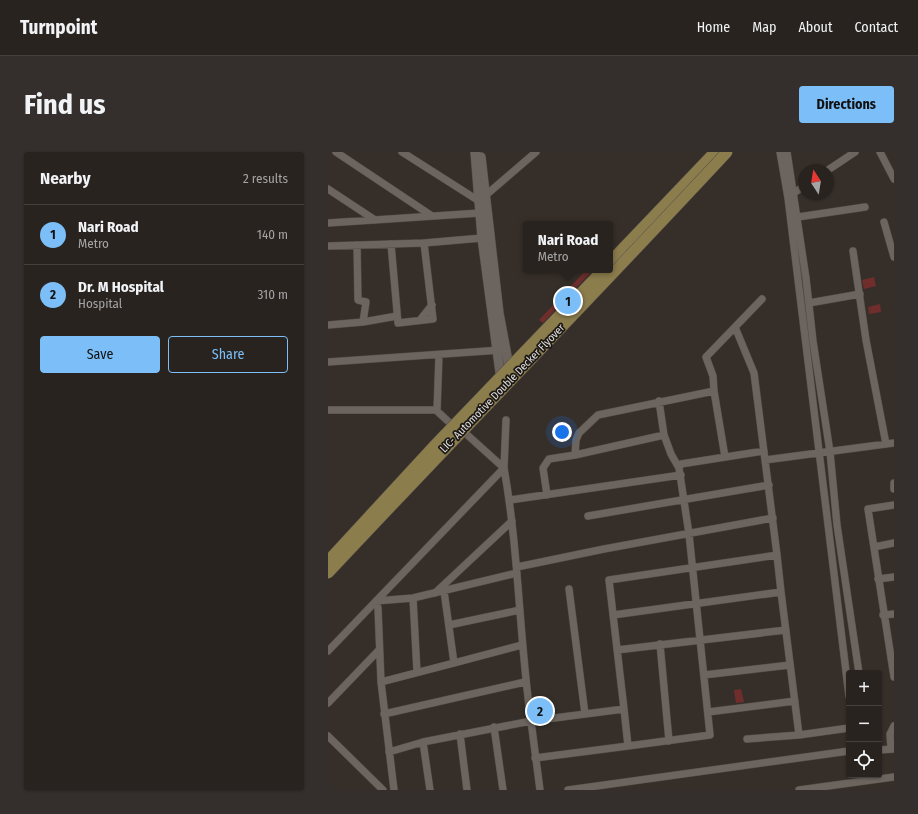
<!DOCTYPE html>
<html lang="en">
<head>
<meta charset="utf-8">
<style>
  :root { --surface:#28231f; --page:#342f2c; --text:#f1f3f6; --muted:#a5a4a4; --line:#44403d; --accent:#7bbef8 }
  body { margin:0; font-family:"Fira Sans Condensed",sans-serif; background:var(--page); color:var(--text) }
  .controls { position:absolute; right:12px; bottom:12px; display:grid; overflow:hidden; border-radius:4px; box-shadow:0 1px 3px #0004 }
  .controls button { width:36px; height:36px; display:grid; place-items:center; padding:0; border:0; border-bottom:1px solid var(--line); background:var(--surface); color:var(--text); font:20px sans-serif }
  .compass { position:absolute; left:470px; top:12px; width:36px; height:36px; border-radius:50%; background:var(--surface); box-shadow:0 1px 3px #0004; rotate:348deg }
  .you { position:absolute; left:234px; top:280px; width:14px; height:14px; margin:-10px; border:3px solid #fff; border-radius:50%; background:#1a73e8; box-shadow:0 0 0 6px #1a73e833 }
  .badge { display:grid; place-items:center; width:26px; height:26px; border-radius:50%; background:var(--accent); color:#111; font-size:13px; font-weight:700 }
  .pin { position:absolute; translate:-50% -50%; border:2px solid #fff; box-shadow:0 1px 4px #0006 }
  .popup { position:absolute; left:195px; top:69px; width:90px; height:52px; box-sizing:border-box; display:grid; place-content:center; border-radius:4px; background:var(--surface); filter:drop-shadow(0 1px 3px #0005); font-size:13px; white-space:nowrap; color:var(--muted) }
  .popup b { font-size:15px; color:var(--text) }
  .popup::after { content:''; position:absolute; left:50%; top:100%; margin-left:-8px; border:8px solid transparent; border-top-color:var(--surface) }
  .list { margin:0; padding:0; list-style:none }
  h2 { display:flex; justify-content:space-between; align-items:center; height:52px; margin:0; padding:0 16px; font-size:17px }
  h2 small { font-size:13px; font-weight:400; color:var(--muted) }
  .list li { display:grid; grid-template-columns:26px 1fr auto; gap:12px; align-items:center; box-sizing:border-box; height:60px; padding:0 16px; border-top:1px solid var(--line) }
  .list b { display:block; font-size:15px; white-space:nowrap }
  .list p { margin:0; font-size:13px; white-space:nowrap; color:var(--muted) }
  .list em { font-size:13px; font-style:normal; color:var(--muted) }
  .actions { display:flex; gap:8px; padding:12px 16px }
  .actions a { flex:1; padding:9px 0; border:1px solid var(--accent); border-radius:4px; text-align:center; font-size:14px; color:var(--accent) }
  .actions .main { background:var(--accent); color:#111 }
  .icon { flex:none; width:22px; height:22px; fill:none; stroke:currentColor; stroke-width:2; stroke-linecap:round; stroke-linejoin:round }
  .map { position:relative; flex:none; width:566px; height:638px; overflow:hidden; border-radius:4px }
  header { display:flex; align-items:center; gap:24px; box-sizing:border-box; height:56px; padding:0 20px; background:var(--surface); border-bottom:1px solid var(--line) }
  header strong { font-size:19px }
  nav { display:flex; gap:22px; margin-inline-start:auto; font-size:14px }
  .intro { display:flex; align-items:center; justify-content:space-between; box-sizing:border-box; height:96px; padding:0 24px }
  h1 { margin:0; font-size:28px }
  .button { padding:10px 18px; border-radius:4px; background:var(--accent); color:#111; font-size:14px; font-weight:700 }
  main { display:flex; gap:24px; padding:0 24px }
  aside { flex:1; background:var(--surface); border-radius:4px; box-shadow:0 1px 3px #0004 }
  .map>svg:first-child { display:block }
</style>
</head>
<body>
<header>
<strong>Turnpoint</strong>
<nav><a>Home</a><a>Map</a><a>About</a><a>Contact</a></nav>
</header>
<div class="intro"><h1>Find us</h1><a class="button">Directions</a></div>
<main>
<aside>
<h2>Nearby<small>2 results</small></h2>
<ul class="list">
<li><span class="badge">1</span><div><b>Nari Road</b><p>Metro</p></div><em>140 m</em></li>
<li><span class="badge">2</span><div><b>Dr. M Hospital</b><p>Hospital</p></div><em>310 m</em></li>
</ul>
<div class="actions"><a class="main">Save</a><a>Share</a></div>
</aside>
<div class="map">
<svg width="566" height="638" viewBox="0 0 566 638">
  <rect width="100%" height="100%" fill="#362f29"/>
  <path fill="#6f2e2b" d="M258,118L264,119L215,171L211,168Z
    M546,125L548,134L536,137L534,128Z
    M552,152L553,160L541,162L540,155Z
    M413,537L416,550L408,551L406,538Z
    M220,555L221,562L208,563L207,557Z"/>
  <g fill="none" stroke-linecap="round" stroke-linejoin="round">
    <defs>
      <path id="minor" d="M8,0L104,64
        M74,0L151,49L208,0
        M452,0L460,46L521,544
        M459,0L478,126L485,189L502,300L509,373L531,521
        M552,0L566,27
        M500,18L527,0
        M0,37L47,68
        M466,41L476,34
        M470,65L537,55
        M556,70L566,105
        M0,71L152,61
        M96,91L154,86
        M0,94L96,91L105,167L70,171L63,92
        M525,99L538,188L558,292
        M434,147L407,175L426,221L437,308L566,291
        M481,151L532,142
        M92,168L104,153
        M35,170L69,164
        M0,173L35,170L38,150L30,148L29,93
        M111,203L109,259L123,272L136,280L176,316
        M0,210L173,198
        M386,239L385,224L378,205L407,175
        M331,249L336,283
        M0,258H109
        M176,316L178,268
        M351,316L343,302L336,283L247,303L248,288L251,281L270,263L386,239L397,305
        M566,331V337
        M219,343L215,316L221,307L247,303
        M182,348L353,323
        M566,353L540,357L566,525
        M260,364L441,333
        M546,395L566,391
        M189,415L276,397L445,366
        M550,427L566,425
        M241,437L257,562
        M116,439L126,511L194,493
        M453,440L471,583L521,576
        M107,441L184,369
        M85,446L89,520
        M285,463L453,440L449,403
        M555,463L566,462
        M121,473L192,458
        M332,492L341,589
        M289,498L458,478
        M0,499L176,316C191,400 191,485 203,569L296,557L300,594L382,583L361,382L351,316L353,312L436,299
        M376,523L462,513
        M53,530L126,511
        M0,551L51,498
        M296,557L281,428L449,403L437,308
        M380,560L467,549
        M56,562L197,530
        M166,575L175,638
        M132,582L139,638
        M0,584L55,638
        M419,587L471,583
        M563,597L562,582L566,574
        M551,598L566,597
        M61,600L95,590
        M207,606L300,594
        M66,638L53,530L50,456L48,449L85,446L189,421
        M102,638L95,590L203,569L212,638
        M240,638L521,599
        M471,638L566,625"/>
      <path id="tertiary" d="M147,0L154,86L173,228
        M153,5L171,161L182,220"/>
      <path id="primary" d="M282,110L387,0"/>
    </defs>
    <use href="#minor" stroke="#514b46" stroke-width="8"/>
    <use href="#tertiary" stroke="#514b46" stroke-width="10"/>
    <use href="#primary" stroke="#514b46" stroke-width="12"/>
    <use href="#minor" stroke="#6c645e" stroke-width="7"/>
    <use href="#tertiary" stroke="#6c645e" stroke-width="9"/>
    <use href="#primary" stroke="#8c7d4d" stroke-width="11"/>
    <defs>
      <path id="rail" d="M0,417L148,257L198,207L394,0"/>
    </defs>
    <use href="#rail" stroke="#cbc7c3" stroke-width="3.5"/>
    <use href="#rail" stroke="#1b1815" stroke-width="2" stroke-dasharray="6" stroke-linecap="butt"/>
    <defs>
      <path id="primary-bridge" d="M0,409L107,293L275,118
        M0,421C132,280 267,142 399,0"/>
    </defs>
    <use href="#primary-bridge" stroke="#514b46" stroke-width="12" stroke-linecap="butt"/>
    <use href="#primary-bridge" stroke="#8c7d4d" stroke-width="11"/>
  </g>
  <g text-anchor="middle" stroke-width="3.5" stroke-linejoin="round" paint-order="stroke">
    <g font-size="11" fill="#e3dfdb" stroke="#1b1815">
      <text transform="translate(174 236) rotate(-46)" y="4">LIC- Automotive Double Decker Flyover</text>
    </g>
  </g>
</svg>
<div class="controls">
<button>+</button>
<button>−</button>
<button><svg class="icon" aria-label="locate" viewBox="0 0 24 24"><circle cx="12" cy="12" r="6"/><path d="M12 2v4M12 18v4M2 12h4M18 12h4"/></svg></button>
</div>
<svg class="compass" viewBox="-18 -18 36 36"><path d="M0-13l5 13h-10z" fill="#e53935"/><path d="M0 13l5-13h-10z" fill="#a5a4a4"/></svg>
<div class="you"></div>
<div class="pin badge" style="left:240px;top:149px">1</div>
<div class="popup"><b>Nari Road</b>Metro</div>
<div class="pin badge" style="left:212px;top:559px">2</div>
</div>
</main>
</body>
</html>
